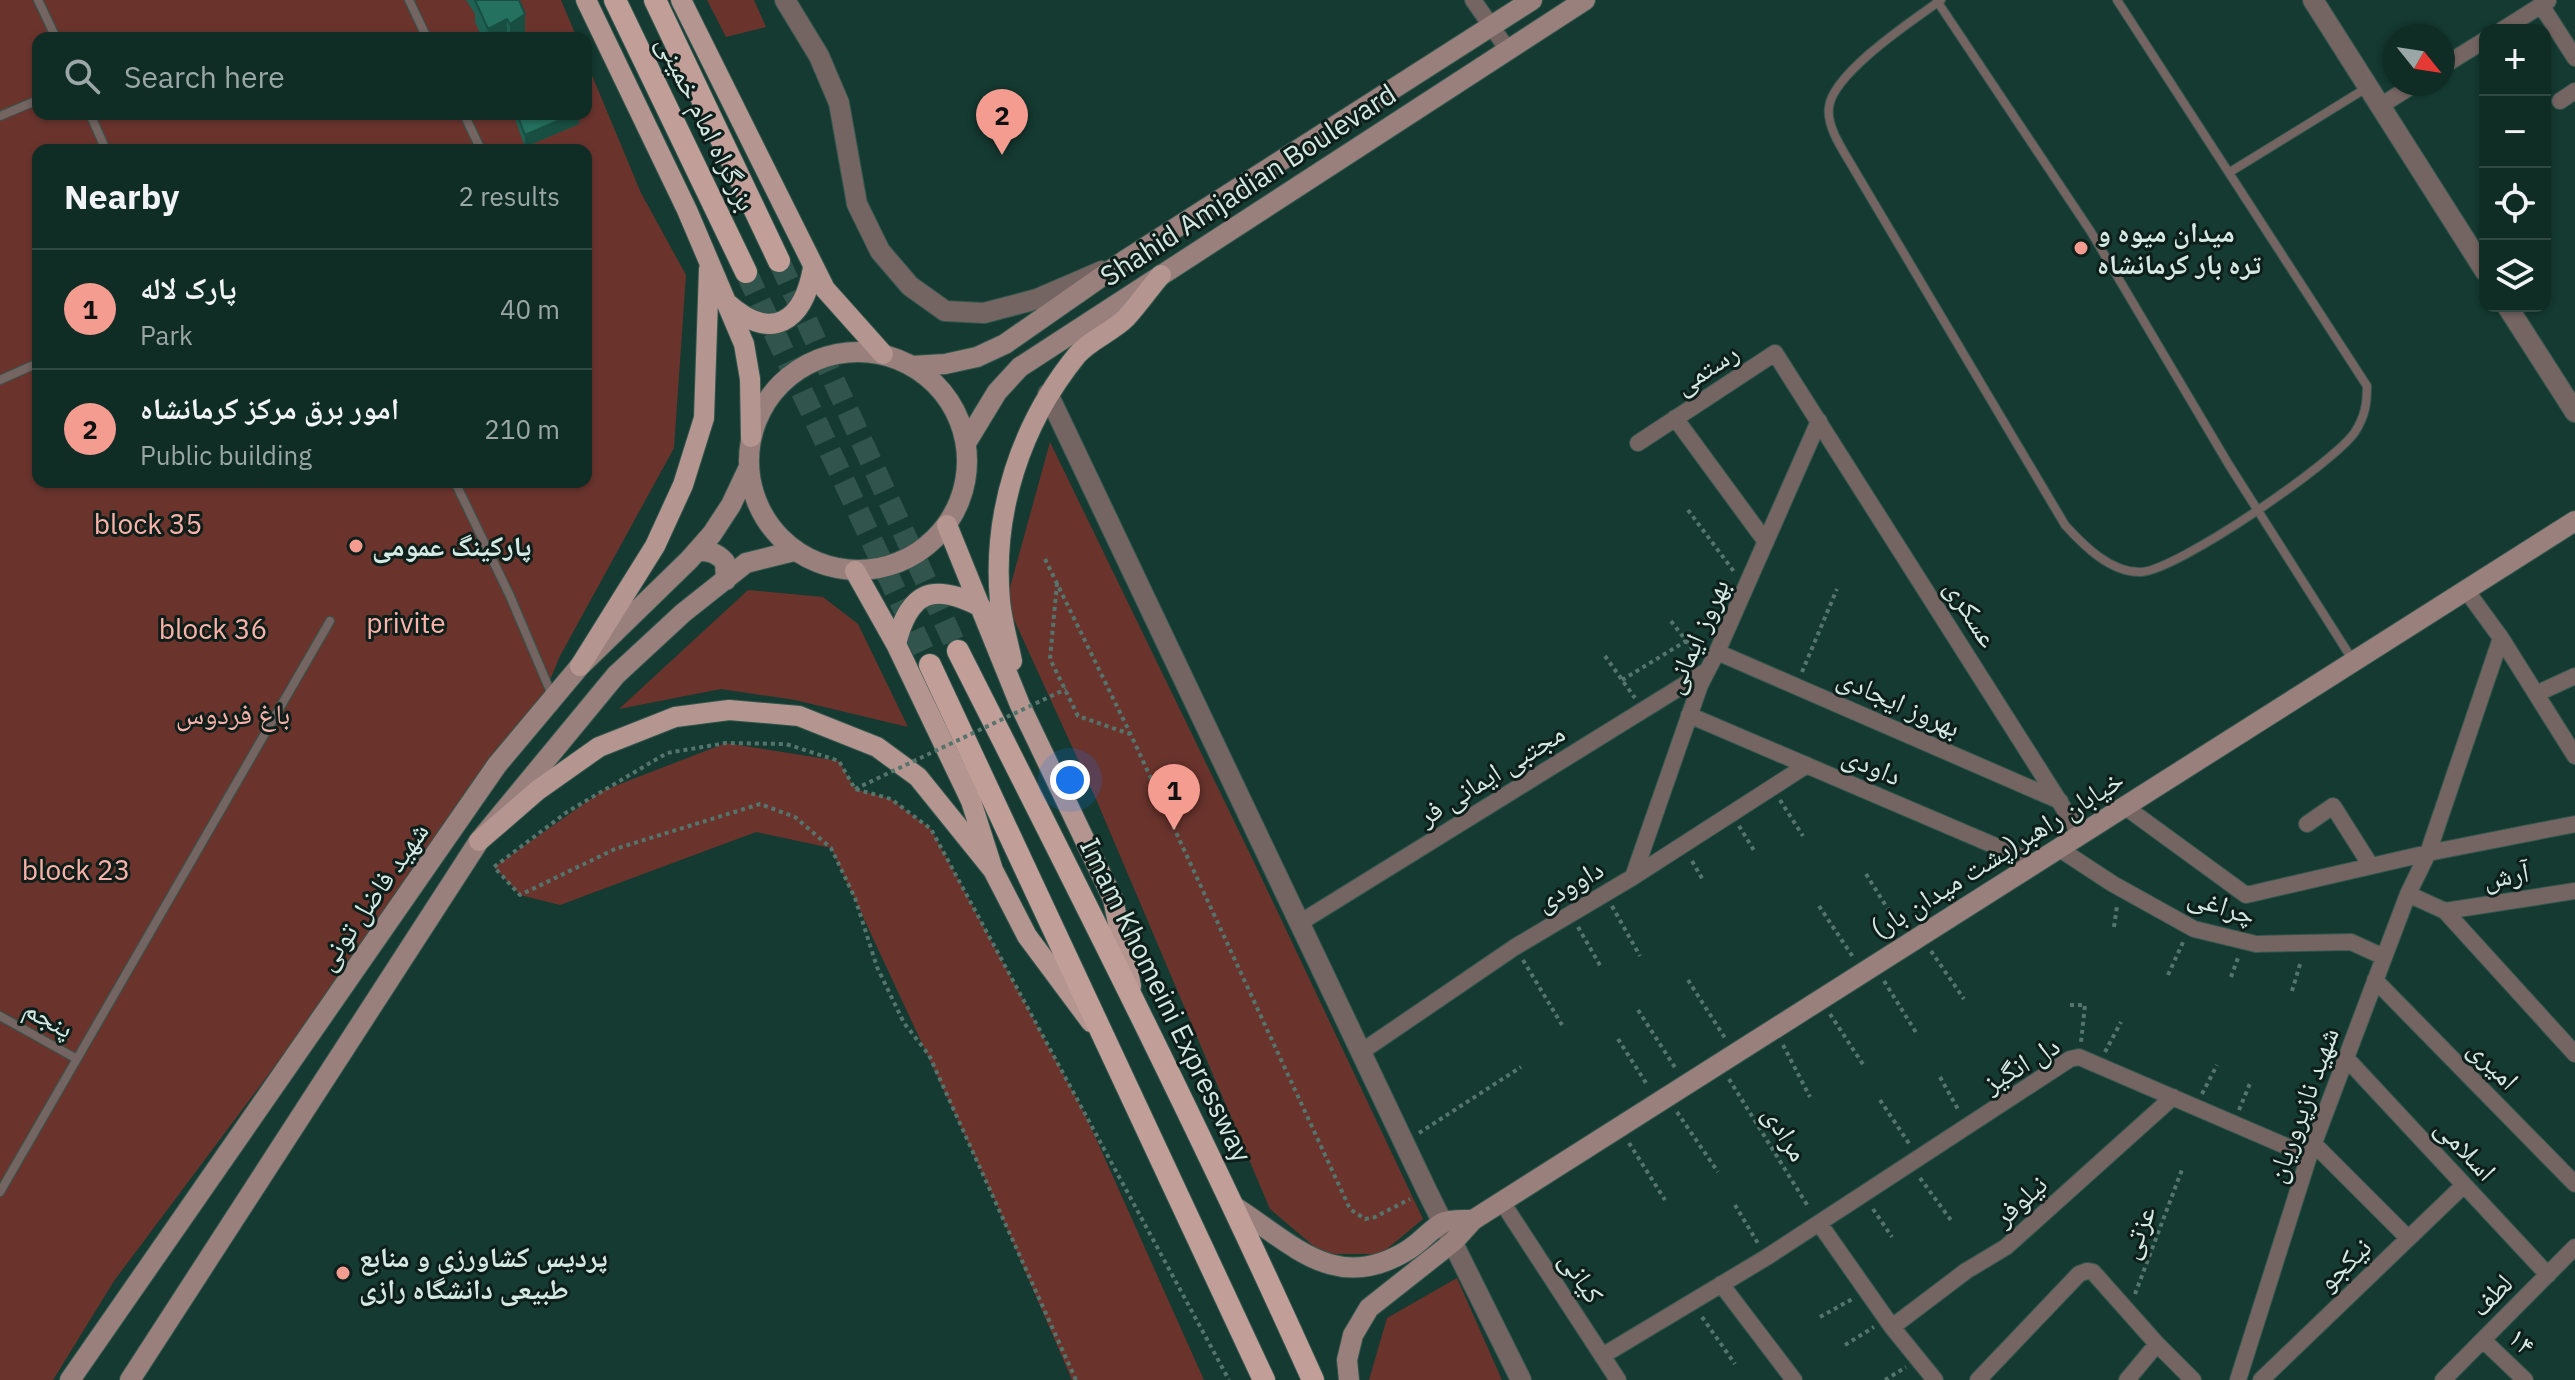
<!DOCTYPE html>
<html lang="en">
<head>
<meta charset="utf-8">
<style>
  :root { --surface:#0f2c25; --page:#1d3832; --text:#f1f3f6; --muted:#9ba7a7; --line:#2f4842; --accent:#f59c90 }
  body { margin:0; font-family:"IBM Plex Sans","Noto Naskh Arabic",sans-serif; background:var(--page); color:var(--text) }
  .controls { position:absolute; right:24px; top:24px; display:grid; overflow:hidden; border-radius:16px; box-shadow:0 2px 6px #0004 }
  .controls button { width:72px; height:72px; display:grid; place-items:center; padding:0; border:0; border-bottom:2px solid var(--line); background:var(--surface); color:var(--text); font:40px sans-serif }
  .compass { position:absolute; left:2383px; top:24px; width:72px; height:72px; border-radius:50%; background:var(--surface); box-shadow:0 2px 6px #0004; rotate:120deg }
  .you { position:absolute; left:1070px; top:780px; width:28px; height:28px; margin:-20px; border:6px solid #fff; border-radius:50%; background:#1a73e8; box-shadow:0 0 0 12px #1a73e833 }
  .badge { display:grid; place-items:center; width:52px; height:52px; border-radius:50%; background:var(--accent); color:#111; font-size:26px; font-weight:700 }
  .pin { position:absolute; translate:-50% -66px; filter:drop-shadow(0 2px 4px #0008) }
  .pin::after { content:''; position:absolute; top:42px; width:28px; height:24px; background:inherit; clip-path:polygon(0 0,100% 0,50% 100%) }
  .list { margin:0; padding:0; list-style:none }
  h2 { display:flex; justify-content:space-between; align-items:center; height:104px; margin:0; padding:0 32px; font-size:34px }
  h2 small { font-size:26px; font-weight:400; color:var(--muted) }
  .list li { display:grid; grid-template-columns:52px 1fr auto; gap:24px; align-items:center; box-sizing:border-box; height:120px; padding:0 32px; border-top:2px solid var(--line) }
  .list b { display:block; font-size:30px; white-space:nowrap }
  .list p { margin:0; font-size:26px; white-space:nowrap; color:var(--muted) }
  .list em { font-size:26px; font-style:normal; color:var(--muted) }
  .icon { flex:none; width:44px; height:44px; fill:none; stroke:currentColor; stroke-width:2; stroke-linecap:round; stroke-linejoin:round }
  .map { position:relative; flex:none; width:2575px; height:1380px; overflow:hidden }
  .search { position:absolute; background:var(--surface); box-shadow:0 2px 6px #0004; left:32px; top:32px; width:560px; height:88px; display:flex; align-items:center; gap:20px; box-sizing:border-box; padding:0 28px; border-radius:16px; color:var(--muted); font-size:30px }
  .panel { position:absolute; background:var(--surface); box-shadow:0 2px 6px #0004; left:32px; top:144px; width:560px; height:344px; border-radius:16px }
  .map>svg:first-child { display:block }
</style>
</head>
<body>
<div class="map">
<svg width="2575" height="1380" viewBox="0 0 2575 1380">
  <rect width="100%" height="100%" fill="#143a31"/>
  <path fill="#6a342d" fill-rule="evenodd" d="M0,0H561L577,38H38V114H586V61L641,193L686,275L674,448L560,656L533,721L114,1281L53,1380H0ZM38,150H586V482H38Z
    M707,0H754L766,27L726,37Z
    M1050,442L1254,862L1423,1219L1381,1254H1323L1270,1209L1096,799L1006,602Z
    M748,590L823,597L858,624L908,727L795,700L721,689L619,709Z
    M726,743L839,761L855,789L891,799L931,829L1085,1114L1204,1380H1072L992,1194L831,848L756,832L560,905L520,895L494,867L602,791Z
    M1457,1278L1502,1380H1369L1387,1318Z"/>
  <g fill="none" stroke-linecap="round" stroke-linejoin="round">
    <path stroke="#31544c" stroke-width="22" stroke-dasharray="22 11" stroke-linecap="butt" d="M779,261L958,651
      M746,272L930,665"/>
    <defs>
      <path id="service" d="M38,0L56,38
        M409,0L427,38
        M1941,0C1913,20 1833,73 1829,107C1826,128 1845,153 1855,171L2065,525C2084,546 2111,573 2141,572C2176,571 2334,463 2355,432C2365,416 2367,404 2367,386L2117,0
        M1937,1L2091,232L2229,465L2352,659
        M90,114L106,150
        M464,114L481,150
        M0,116L38,100
        M2230,172L2368,87
        M0,380L38,363
        M455,482L510,596L552,695
        M0,1016L77,1059
        M0,1192L330,621"/>
      <path id="minor" d="M1473,0L1508,50
        M2541,5L2575,58
        M2502,30L2548,1
        M2443,66L2485,40
        M2560,101L2575,91
        M2380,106L2415,84
        M1675,418L1766,542
        M1638,443L1775,353L2080,834
        M2501,638L2575,756
        M1717,652L2060,801
        M2536,694L2575,676
        M1689,715L2035,863
        M2124,806L2246,895L2428,853L2575,824
        M2307,824L2333,806L2371,866
        M2058,848L2113,884L2194,929L2256,944L2351,942L2384,957
        M1633,877L1700,685L1717,652L1819,421
        M2408,894L2445,911L2575,1054
        M2445,911L2575,891
        M1301,922L1708,670
        M2375,980L2575,1184
        M1361,1052L1515,947L1633,877L1807,765
        M2346,1058L2548,1275
        M2314,1144L2408,1238
        M1502,1202L1618,1380
        M1819,1223L1892,1327L1935,1380
        M1721,1284L1794,1380
        M1892,1327L1966,1271L2006,1247L2173,1097
        M2483,1340L2525,1380
        M1602,1356L1767,1257L2070,1059L2079,1057L2309,1156
        M1978,1380L2079,1274L2087,1271L2093,1272L2157,1344L2193,1380
        M2127,1380L2157,1344
        M2238,1380L2309,1156L2408,894L2428,853L2501,638L2466,590
        M2261,1380L2464,1185
        M2443,1380L2575,1247"/>
      <path id="tertiary" d="M785,0L819,56L839,103L857,204L880,251L910,286L945,311L984,313L1037,299L1102,271
        M2313,0L2485,271
        M2507,306L2575,412
        M1048,394L1427,1191L1521,1380"/>
      <path id="secondary" d="M749 461a109 109 0 1 1 218 0a109 109 0 1 1-218 0Z
        M912,366L945,364L977,357L1005,344L1124,261L1532,0
        M966,443L997,392L1020,367L1585,0
        M697,551C709,551 716,552 725,562L726,580
        M1235,1207C1293,1244 1336,1295 1408,1250C1420,1243 1430,1230 1442,1223C1450,1219 1464,1220 1473,1220
        M70,1380L497,765L580,666L689,560L712,534L731,505L748,469
        M130,1380L479,841L616,675L683,613L746,563L794,551
        M1349,1380L1347,1360L1353,1335L1369,1308L1454,1241L1473,1220L2575,521"/>
      <path id="primary" d="M586,0L687,210L744,344L750,379L751,437
        M681,0L825,289L883,354
        M727,303C772,343 803,322 813,268
        M947,525L1020,705L1113,899L1131,986
        M855,571L896,644L971,801L993,870L1027,936L1091,1022
        M896,644C909,591 933,582 981,607
        M1012,661C1008,642 1002,621 1000,601C992,512 1021,424 1077,355C1090,340 1112,332 1126,318C1138,305 1149,289 1161,275
        M580,666L655,546L683,485L704,418L709,269
        M479,841L538,790L599,747L675,717L729,710L799,716L877,747L918,777L993,870"/>
      <path id="trunk" d="M615,0L746,272
        M655,0L779,261
        M958,651C1080,892 1202,1133 1313,1380
        M930,665L1264,1380"/>
    </defs>
    <use href="#service" stroke="#33564d" stroke-width="10"/>
    <use href="#minor" stroke="#33564d" stroke-width="18"/>
    <use href="#tertiary" stroke="#33564d" stroke-width="22"/>
    <use href="#secondary" stroke="#33564d" stroke-width="22"/>
    <use href="#primary" stroke="#33564d" stroke-width="22"/>
    <use href="#trunk" stroke="#33564d" stroke-width="24"/>
    <path stroke="#54746c" stroke-width="4" stroke-dasharray="4 4" stroke-linecap="butt" d="M1688,510L1735,573
      M1045,559L1131,735L1350,1209L1365,1219L1375,1217L1410,1199
      M1057,583L1050,659L1078,716L1130,734
      M1671,621L1697,655
      M1605,656L1635,698
      M1802,672L1837,589
      M1622,680L1686,641
      M1780,800L1803,836
      M1739,826L1755,852
      M1692,861L1703,880
      M1866,874L1899,927
      M1612,906L1640,956
      M1819,906L1853,957
      M1578,927L1601,967
      M2114,927L2117,906
      M1931,951L1964,999
      M1523,960L1562,1025
      M2168,975L2184,940
      M2231,977L2239,955
      M1688,980L1725,1038
      M1884,981L1917,1034
      M2292,991L2301,961
      M2070,1005H2085L2081,1042
      M1638,1010L1676,1069
      M1830,1014L1864,1066
      M1618,1039L1648,1086
      M1783,1045L1810,1097
      M2105,1052L2121,1022
      M1940,1077L1959,1111
      M1729,1079L1809,1208
      M2202,1094L2217,1065
      M1880,1100L1910,1145
      M2239,1110L2251,1081
      M1677,1112L1718,1172
      M1419,1133L1521,1067
      M1629,1143L1665,1200
      M1920,1178L1953,1223
      M1735,1205L1759,1245
      M1873,1209L1892,1237
      M2135,1294L2183,1167
      M1702,1317L1735,1364
      M1820,1317L1854,1298
      M1845,1345L1874,1327
      M1076,1380L929,1055L904,1023L877,967L855,898L831,848L795,817L760,804L615,849L520,895L494,867L567,812L667,753L726,743L786,744L839,761L855,789L891,799L931,829L1229,1380
      M1885,1380L1906,1367"/>
    <use href="#service" stroke="#746462" stroke-width="8"/>
    <use href="#minor" stroke="#746462" stroke-width="16"/>
    <use href="#tertiary" stroke="#746462" stroke-width="20"/>
    <use href="#secondary" stroke="#99807c" stroke-width="20"/>
    <use href="#primary" stroke="#b59590" stroke-width="20"/>
    <use href="#trunk" stroke="#c29e99" stroke-width="22"/>
    <path stroke="#54746c" stroke-width="4" stroke-dasharray="4 4" stroke-linecap="butt" d="M855,789L1066,689"/>
  </g>
  <path fill="#1f6152" d="M466,0H519L525,37L482,38L475,22V14Z
    M513,114H579V124L525,147Z"/>
  <path fill="#194f42" d="M525,14V37L510,38V24Z
    M507,19V38H488V29Z
    M574,114H579V124L525,147V135Z"/>
  <path fill="#24715f" stroke="#194f42" stroke-width="2" d="M475,0H519L525,14L510,24L507,19L488,29Z
    M517,114H574L525,135Z"/>
  <g fill="#f59c90" stroke="#0e1e1a" stroke-width="3">
    <circle cx="2081" cy="248" r="8"/>
    <circle cx="356" cy="546" r="8"/>
    <circle cx="343" cy="1273" r="8"/>
  </g>
  <g text-anchor="middle" stroke-width="6" stroke-linejoin="round" paint-order="stroke">
    <g font-size="28" fill="#d5e9e3" stroke="#0e1e1a">
      <text transform="translate(707 123) rotate(64)" y="10">بزرگراه امام خمینی</text>
      <text transform="translate(1248 185) rotate(-33)" y="10">Shahid Amjadian Boulevard</text>
      <text transform="translate(1706 368) rotate(-33)" y="10">رستمی</text>
      <text transform="translate(1972 613) rotate(58)" y="10">عسکری</text>
      <text transform="translate(1696 636) rotate(-66)" y="10">بهروز ایمانی</text>
      <text transform="translate(1899 702) rotate(24)" y="10">بهروز ایجادی</text>
      <text transform="translate(1872 765) rotate(23)" y="10">داودی</text>
      <text transform="translate(1491 774) rotate(-32)" y="10">مجتبی ایمانی فر</text>
      <text transform="translate(1997 854) rotate(-32)" y="10">خیابان راهبر(پشت میدان بار)</text>
      <text transform="translate(2506 875) rotate(-9)" y="10">آرش</text>
      <text transform="translate(1569 885) rotate(-31)" y="10">داوودی</text>
      <text transform="translate(372 896) rotate(-55)" y="10">شهید فاضل تونی</text>
      <text transform="translate(2222 905) rotate(18)" y="10">چراغی</text>
      <text transform="translate(1166 1000) rotate(64)" y="10">Imam Khomeini Expressway</text>
      <text transform="translate(49 1018) rotate(29)" y="10">پنجم</text>
      <text transform="translate(2021 1064) rotate(-31)" y="10">دل انگیز</text>
      <text transform="translate(2494 1064) rotate(46)" y="10">امیری</text>
      <text transform="translate(2302 1105) rotate(-70)" y="10">شهید نازپروریان</text>
      <text transform="translate(1786 1133) rotate(58)" y="10">مرادی</text>
      <text transform="translate(2466 1149) rotate(47)" y="10">اسلامی</text>
      <text transform="translate(2020 1200) rotate(-42)" y="10">نیلوفر</text>
      <text transform="translate(2137 1232) rotate(-69)" y="10">عزتی</text>
      <text transform="translate(2344 1264) rotate(-44)" y="10">نیکجو</text>
      <text transform="translate(1582 1277) rotate(57)" y="10">کیانی</text>
      <text transform="translate(2491 1295) rotate(-45)" y="10">لطف</text>
      <text transform="translate(2522 1341) rotate(44)" y="10">۱۴</text>
    </g>
    <g font-size="28" font-weight="bold" fill="#d5e9e3" stroke="#0e1e1a" text-anchor="start">
      <text x="2097" y="242">میدان میوه و<tspan x="2097" dy="32">تره بار کرمانشاه</tspan></text>
      <text x="372" y="556">پارکینگ عمومی</text>
      <text x="359" y="1267">پردیس کشاورزی و منابع<tspan x="359" dy="32">طبیعی دانشگاه رازی</tspan></text>
    </g>
    <g font-size="28" fill="#fcb2a8" stroke="#0e1e1a">
      <text x="148" y="534">block 35</text>
      <text x="406" y="633">privite</text>
      <text x="213" y="639">block 36</text>
      <text x="233" y="724">باغ فردوس</text>
      <text x="76" y="880">block 23</text>
    </g>
  </g>
</svg>
<div class="controls">
<button>+</button>
<button>−</button>
<button><svg class="icon" aria-label="locate" viewBox="0 0 24 24"><circle cx="12" cy="12" r="6"/><path d="M12 2v4M12 18v4M2 12h4M18 12h4"/></svg></button>
<button><svg class="icon" aria-label="layers" viewBox="0 0 24 24"><path d="M12 4l9 5-9 5-9-5zM3 14l9 5 9-5"/></svg></button>
</div>
<svg class="compass" viewBox="-18 -18 36 36"><path d="M0-13l5 13h-10z" fill="#e53935"/><path d="M0 13l5-13h-10z" fill="#9ba7a7"/></svg>
<div class="you"></div>
<div class="pin badge" style="left:1174px;top:830px">1</div>
<div class="pin badge" style="left:1002px;top:155px">2</div>
<div class="search"><svg class="icon" aria-label="search" viewBox="0 0 24 24"><circle cx="10" cy="10" r="6"/><path d="M15 15l6 6"/></svg>Search here</div>
<section class="panel">
<h2>Nearby<small>2 results</small></h2>
<ul class="list">
<li><span class="badge">1</span><div><b>پارک لاله</b><p>Park</p></div><em>40 m</em></li>
<li><span class="badge">2</span><div><b>امور برق مرکز کرمانشاه</b><p>Public building</p></div><em>210 m</em></li>
</ul>
</section>
</div>
</body>
</html>
